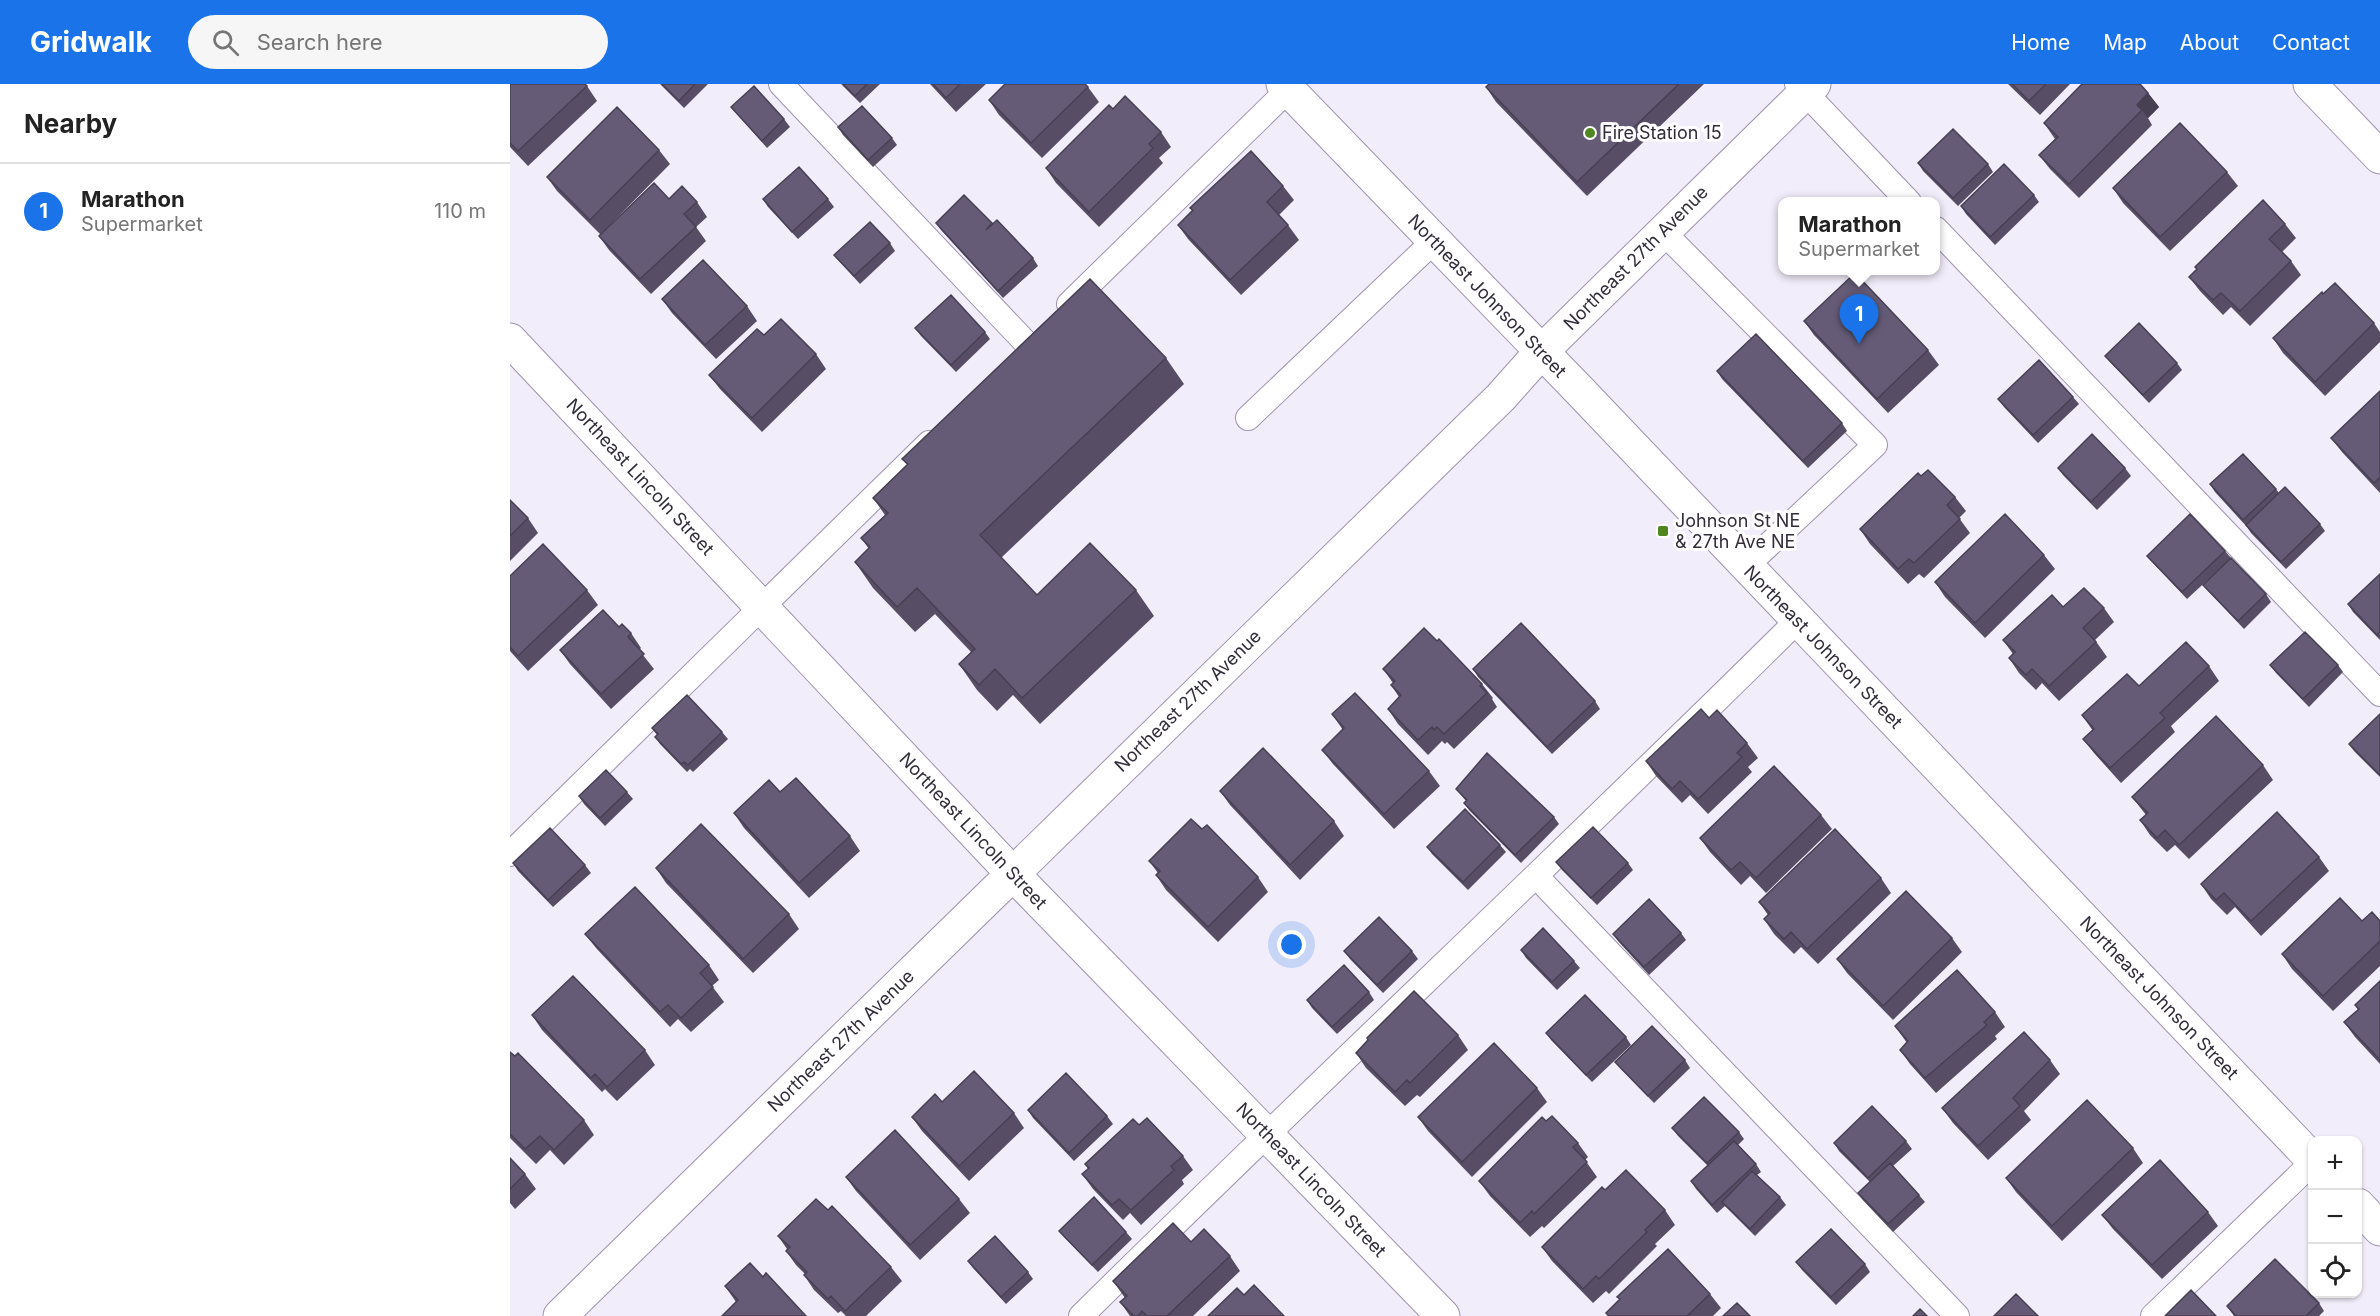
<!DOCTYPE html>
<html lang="en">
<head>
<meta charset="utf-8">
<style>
  :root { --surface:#fff; --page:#f6f6f6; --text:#222; --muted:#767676; --line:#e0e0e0; --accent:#1a73e8 }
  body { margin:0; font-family:Inter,sans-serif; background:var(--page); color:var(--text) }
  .controls { position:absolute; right:18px; bottom:18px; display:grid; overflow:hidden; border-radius:12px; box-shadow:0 2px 4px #0004 }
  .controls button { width:54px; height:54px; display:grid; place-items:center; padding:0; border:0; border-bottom:2px solid var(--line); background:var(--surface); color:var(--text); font:30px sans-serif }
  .you { position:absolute; left:782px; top:861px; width:21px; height:21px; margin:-15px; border:4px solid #fff; border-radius:50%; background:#1a73e8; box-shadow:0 0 0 9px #1a73e833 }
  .badge { display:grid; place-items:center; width:39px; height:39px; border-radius:50%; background:var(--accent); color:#fff; font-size:20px; font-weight:700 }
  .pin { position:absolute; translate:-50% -50px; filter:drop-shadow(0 2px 3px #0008) }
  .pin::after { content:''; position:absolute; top:32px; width:21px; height:18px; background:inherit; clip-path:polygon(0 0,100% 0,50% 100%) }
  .popup { position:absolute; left:1268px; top:113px; width:162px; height:78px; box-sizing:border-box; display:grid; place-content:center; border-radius:12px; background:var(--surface); filter:drop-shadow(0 2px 4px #0005); font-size:20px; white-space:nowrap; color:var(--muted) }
  .popup b { font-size:22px; color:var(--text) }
  .popup::after { content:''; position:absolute; left:50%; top:100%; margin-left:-12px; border:12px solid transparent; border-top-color:var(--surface) }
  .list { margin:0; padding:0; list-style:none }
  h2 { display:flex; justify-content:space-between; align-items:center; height:78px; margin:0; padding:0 24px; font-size:26px }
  h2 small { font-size:20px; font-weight:400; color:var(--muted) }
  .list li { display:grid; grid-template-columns:39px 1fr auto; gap:18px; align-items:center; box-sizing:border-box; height:96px; padding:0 24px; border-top:2px solid var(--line) }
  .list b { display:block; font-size:22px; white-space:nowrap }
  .list p { margin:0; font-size:20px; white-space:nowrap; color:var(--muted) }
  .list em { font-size:20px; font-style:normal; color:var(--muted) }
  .icon { flex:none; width:33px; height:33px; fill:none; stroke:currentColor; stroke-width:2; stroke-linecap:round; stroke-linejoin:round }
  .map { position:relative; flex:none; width:1870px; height:1232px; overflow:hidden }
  header { display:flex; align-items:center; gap:36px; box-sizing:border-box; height:84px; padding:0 30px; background:var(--accent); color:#fff }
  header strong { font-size:28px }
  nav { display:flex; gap:33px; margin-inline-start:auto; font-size:21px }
  .search { width:420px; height:54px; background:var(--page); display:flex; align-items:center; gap:15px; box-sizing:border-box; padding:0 21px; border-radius:33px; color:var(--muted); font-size:22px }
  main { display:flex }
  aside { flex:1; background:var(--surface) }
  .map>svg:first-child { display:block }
</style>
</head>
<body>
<header>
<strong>Gridwalk</strong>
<div class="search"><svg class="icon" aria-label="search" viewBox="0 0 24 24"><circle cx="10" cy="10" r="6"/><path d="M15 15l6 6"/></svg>Search here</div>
<nav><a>Home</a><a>Map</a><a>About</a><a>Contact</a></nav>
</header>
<main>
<aside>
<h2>Nearby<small></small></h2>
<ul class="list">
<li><span class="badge">1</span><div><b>Marathon</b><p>Supermarket</p></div><em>110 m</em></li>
</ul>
</aside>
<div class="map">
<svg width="1870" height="1232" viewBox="0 0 1870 1232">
  <rect width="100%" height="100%" fill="#f2edfa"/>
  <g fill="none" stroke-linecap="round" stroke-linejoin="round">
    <defs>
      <path id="lane" d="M271,0L518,261
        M1287,0L1399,118
        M1426,145L1870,610
        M1152,147L1365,361L1236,482
        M559,220L778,6
        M738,334L924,157
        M0,770L419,359
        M1026,792L1447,1232
        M571,1232C808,998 1051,771 1288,536
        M1643,1232L1802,1079"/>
      <path id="street" d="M1800,0L1870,73
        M0,256L502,789L933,1232
        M50,1232L991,313L1031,268L1304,0"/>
      <path id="secondary" d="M773,0L1070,307L1802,1075
        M1848,1121L1870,1145"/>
    </defs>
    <use href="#lane" stroke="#9d92b0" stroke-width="26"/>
    <use href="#street" stroke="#9d92b0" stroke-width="35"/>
    <use href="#secondary" stroke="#9d92b0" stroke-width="35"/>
    <use href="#lane" stroke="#fff" stroke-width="24"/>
    <use href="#street" stroke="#fff" stroke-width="33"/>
    <use href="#secondary" stroke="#fff" stroke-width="33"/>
  </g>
  <path fill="#574e66" d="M0,0L77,2L87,17L18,82L0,63Z
    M150,0H198L174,24Z
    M331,0H370L350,19Z
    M420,0H476L446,28Z
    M979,0H1194L1077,112L986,18L976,3Z
    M1498,0H1560L1530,31Z
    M578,3L589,18L532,74L489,31L479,16Z
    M1638,9L1649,23L1638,34L1642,41L1569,114L1540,85L1529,71L1545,55L1534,39Z
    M221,23L274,35L280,43L257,64L227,30Z
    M603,25L651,48L661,63L649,74L653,79L589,143L546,99L536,84Z
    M328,43L382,54L387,61L363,83L333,51Z
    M149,66L160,80L98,143L159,115L187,118L197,133L186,143L196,157L141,210L99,166L89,152L90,150L47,107L37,93Z
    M1408,79L1478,80L1483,88L1448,122L1413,87Z
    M1717,88L1728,102L1660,167L1613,119L1603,104Z
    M773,102L784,116L769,131L778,141L789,156L731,211L678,155L668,141L682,127L680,124Z
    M1524,111L1529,118L1485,161L1456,130L1451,122Z
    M253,115H318L324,123L288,155L258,123Z
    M426,139L482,140L523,174L528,182L493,214L431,146Z
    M1775,140L1786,154L1772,168L1781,177L1791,191L1740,242L1721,223L1713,231L1690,207L1679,193L1687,185L1685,183Z
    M380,159L385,167L350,200L330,178L324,171Z
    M1813,210L1864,239L1870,248V258L1815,312L1773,269L1763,254Z
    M152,215L237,222L247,237L206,275L162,229Z
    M1294,237L1418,266L1429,281L1378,329L1304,251Z
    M405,244L475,248L480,255L446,288L411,252Z
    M306,270L316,285L252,348L210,305L199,291Z
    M1595,272L1667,279L1672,286L1639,319L1601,279Z
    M656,274L674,300L491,474L527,511L626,506L644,532L530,640L503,611L487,627L467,606L449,580L461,568L425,530L405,548L363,504L345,478L359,465L351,454L375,431L363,414L397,381L392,375Z
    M1207,287L1332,339L1337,347L1298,384L1212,295Z
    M1870,307V409L1832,368L1821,354Z
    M1563,313L1569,320L1528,359L1494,323L1488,315Z
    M1548,384H1615L1621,392L1587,426L1553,391Z
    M1411,392L1445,413L1456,427L1449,434L1460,449L1414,494L1409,490L1398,500L1360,460L1350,445Z
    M1700,400L1766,405L1769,409L1810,440L1815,447L1776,485L1741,449L1737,443L1705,408Z
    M0,416L18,434L28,449L0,477Z
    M1715,467L1721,474L1756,510L1761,518L1734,545L1699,508L1693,501L1716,479L1677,515L1643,479L1637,472Z
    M1534,471L1545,485L1475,554L1435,513L1425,498Z
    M1870,490V556L1843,528L1838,520Z
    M0,492L77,506L88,521L18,587L0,567Z
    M1553,523L1594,524L1604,538L1585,556L1597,573L1549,617L1532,599L1526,606L1509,589L1499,574L1503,570L1493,556Z
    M109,543L121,549L131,564L129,566L144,585L101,625L60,580L50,566Z
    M927,557L972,600L983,614L982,615L987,623L944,665L937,658L935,660L932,657L918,671L888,640L878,625L889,613L881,601L883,599L873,585Z
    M1760,581H1828L1833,588L1799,623L1766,589Z
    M1699,582L1709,597L1661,642L1665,648L1611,699L1584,669L1573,655L1583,647L1572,631L1629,602Z
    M963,585L1085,617L1090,625L1042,670L968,593Z
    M822,630L919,687L930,702L884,745L823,680L812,666L833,646Z
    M1870,630V693L1844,667L1839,660Z
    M1199,634L1237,659L1248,674L1238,683L1242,688L1198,730L1180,711L1172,719L1146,692L1136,677Z
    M142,644L212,648L218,655L183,688L180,685L177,688L150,660L145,653L147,651Z
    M1753,681L1763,696L1679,775L1665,761L1657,768L1640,751L1630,736L1636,731L1622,713Z
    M946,705L1044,733L1049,740L1011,779L959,726L954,719L956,717Z
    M710,707L824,737L834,752L790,796L720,721Z
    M117,708L123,715L95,742L74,720L69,712Z
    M270,708L340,752L350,767L299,814L234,744L224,729Z
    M1311,731L1322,745L1256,809L1240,792L1231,801L1200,768L1190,754Z
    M692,745L748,793L758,808L708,858L656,806L646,791L648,789L639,777Z
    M990,761L996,768L958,806L922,770L917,763Z
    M1809,773L1819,787L1751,852L1725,823L1717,831L1701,815L1691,800Z
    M1046,778L1118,779L1123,786L1087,821L1052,786Z
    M3,779L75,781L81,789L43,823L8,787Z
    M146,784L279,830L289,845L243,889L156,799Z
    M1371,794L1381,809L1308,880L1291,863L1284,870L1264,850L1254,835L1258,831L1249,818Z
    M1852,837H1870V882L1823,927L1782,885L1772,870Z
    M1171,849L1176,856L1139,891L1108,857L1103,850Z
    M75,850L199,881L209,896L202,902L214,918L181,948L168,935L160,943L86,864Z
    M1442,854L1452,868L1383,936L1337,889L1327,875Z
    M1011,866L1064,877L1070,884L1047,906L1016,874Z
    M834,867H902L908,875L873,909L840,875Z
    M1870,897V980L1845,953L1834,938L1848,926L1845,921Z
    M859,908L864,916L827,950L802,924L797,916Z
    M1485,928L1495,943L1485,952L1487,955L1426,1009L1400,980L1390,966L1397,959L1385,942Z
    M22,931L135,966L145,981L107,1017L95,1005L92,1008L32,946Z
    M1036,949L1116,953L1121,961L1082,998L1041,956Z
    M948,951L958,966L910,1013L907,1011L895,1022L856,984L846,969Z
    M0,968L74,1036L84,1051L54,1081L40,1066L26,1080L0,1054Z
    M1175,976L1180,984L1144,1019L1111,985L1105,978Z
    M1540,976L1550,990L1514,1027L1521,1036L1478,1076L1443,1039L1432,1024Z
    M1027,1004L1037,1018L962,1093L918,1047L908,1033Z
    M432,1018L504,1029L514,1044L459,1097L412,1047L402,1033Z
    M518,1026L597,1032L603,1040L564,1077L523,1034Z
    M1036,1037L1068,1059L1078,1073L1075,1076L1087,1093L1034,1144L1032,1142L1020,1153L980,1112L969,1097Z
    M629,1041L673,1072L683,1086L672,1096L674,1100L631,1141L620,1129L613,1136L583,1105L572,1090L578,1085L575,1080Z
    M1162,1044L1229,1048L1234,1055L1228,1061L1246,1080L1251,1088L1247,1091L1270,1113L1276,1121L1245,1152L1215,1122L1207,1129L1186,1105L1181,1097L1198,1082L1168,1052Z
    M1396,1057L1402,1065L1383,1082L1409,1111L1415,1118L1383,1148L1353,1116L1348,1109L1360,1098L1329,1067L1324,1059Z
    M1623,1064L1633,1079L1552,1157L1506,1108L1496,1094Z
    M0,1074L15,1090L26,1105L5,1125L0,1119Z
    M336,1093L449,1115L460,1129L410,1176L346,1107Z
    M1095,1106L1155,1126L1165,1141L1145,1160L1147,1162L1099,1210L1096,1207L1083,1219L1042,1177L1032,1163Z
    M318,1126L381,1183L392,1197L356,1232H336L331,1227L328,1229L304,1206L294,1191L295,1190L286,1181L276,1167L277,1165L268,1152Z
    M1698,1128L1708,1142L1652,1195L1603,1145L1592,1131Z
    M549,1147L616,1148L622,1155L588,1188L555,1154Z
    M681,1158L720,1172L730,1187L683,1232H620L610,1218L615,1214L603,1197Z
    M458,1177L518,1188L523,1195L496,1220L463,1184Z
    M1286,1178L1355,1180L1360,1188L1326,1221L1292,1186Z
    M253,1193L226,1218L215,1202Z
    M1200,1210L1211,1224L1203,1232H1098L1096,1229L1110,1216L1107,1213Z
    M1809,1219L1814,1227L1809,1232H1724L1717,1222Z"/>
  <path fill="#474053" d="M1638,9L1649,23L1638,34L1632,26L1627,21Z"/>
  <path fill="#655b77" stroke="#474053" stroke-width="1.5" d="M0,0H75L77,2L8,67L0,59Z
    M152,0H185L169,17Z
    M333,0H357L345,12Z
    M423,0H450L436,14Z
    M495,0H575L578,3L521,59L479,16Z
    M979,0H1169L1067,98L976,3Z
    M1502,0H1536L1519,17Z
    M1572,0H1630L1638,9L1627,21L1632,26L1559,100L1529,71L1548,53L1534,39Z
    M244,2L274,35L252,57L221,23Z
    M615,12L651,48L639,60L643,64L579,128L536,84L599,21L603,25Z
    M352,22L382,54L358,76L328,43Z
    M107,23L149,66L80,136L37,93Z
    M1670,39L1717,88L1650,153L1603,104Z
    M1443,45L1478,80L1443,114L1408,79Z
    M741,67L773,102L757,118L778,141L720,196L668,141L683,126L680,124Z
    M1494,80L1524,111L1480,153L1451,122Z
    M289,83L318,115L282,148L253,115Z
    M144,99L159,115L172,102L187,118L174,130L186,143L130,195L89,152Z
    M454,111L482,139L476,146L487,136L523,174L488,207L426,139Z
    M1753,116L1775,140L1759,155L1781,177L1730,227L1711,209L1703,216L1679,193L1687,185L1685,183Z
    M360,138L380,159L344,192L324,171Z
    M193,176L237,222L195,261L152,215Z
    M1345,189L1418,266L1367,315L1294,237Z
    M580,195L656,274L470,451L527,511L580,459L626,506L512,614L485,585L469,601L449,580L465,565L407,504L387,523L345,478L360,463L351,454L378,429L363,414L398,380L392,375Z
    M1825,199L1864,239L1805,298L1763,254L1812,208L1813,210Z
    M441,211L475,248L441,281L405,244Z
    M271,235L306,270L242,334L199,291L247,245L254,251Z
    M1629,239L1667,279L1633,311L1595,272Z
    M1246,250L1332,339L1293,377L1207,287Z
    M1529,276L1563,313L1523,351L1488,315Z
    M1870,307V393L1864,399L1821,354Z
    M1582,350L1615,384L1581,418L1548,384Z
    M1733,370L1766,405L1733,436L1700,400Z
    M1418,386L1445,413L1437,421L1450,435L1404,479L1399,475L1388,485L1350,445L1408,389L1411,392Z
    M1775,403L1810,440L1771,478L1736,441Z
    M0,416L18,434L0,452Z
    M1495,430L1534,471L1465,539L1425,498Z
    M1680,430L1715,467L1672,508L1637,472Z
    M33,460L77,506L8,572L0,563V492Z
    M1721,474L1756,510L1728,537L1693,501Z
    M1870,490V548L1867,551L1838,520Z
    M1574,504L1594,524L1573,544L1586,558L1539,602L1522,585L1516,591L1499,574L1505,568L1493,556L1542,511L1553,523Z
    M93,526L109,543L112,540L121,549L118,553L134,570L91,610L50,566Z
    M1011,539L1085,617L1037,663L963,585Z
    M914,544L927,557L929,555L972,600L970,602L977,609L934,650L927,643L924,646L922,643L908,656L878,625L891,611L881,601L885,597L873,585Z
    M1795,548L1828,581L1793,615L1760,581Z
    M1676,558L1699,582L1650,629L1655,634L1600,684L1573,655L1584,645L1572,631L1617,590L1629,602Z
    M845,609L919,687L874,730L812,666L834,644L822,630Z
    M177,611L212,648L178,681L174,678L171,680L145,653L148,650L142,644Z
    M1191,625L1199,634L1207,626L1237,659L1227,669L1232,673L1188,715L1170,697L1162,705L1136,677Z
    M1870,630V691L1839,660Z
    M1706,632L1753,681L1669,761L1655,746L1647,754L1630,736L1638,729L1622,713Z
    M753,664L824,737L780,781L710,707Z
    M977,669L1044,733L1005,771L954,719L957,716L946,705Z
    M1264,682L1311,731L1246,794L1230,778L1221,786L1190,754Z
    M96,686L117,708L90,734L69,712Z
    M286,694L340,752L289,799L224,729L259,696L270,708Z
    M955,725L990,761L953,798L917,763Z
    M1767,728L1809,773L1741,837L1714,809L1706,816L1691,800Z
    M681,735L692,745L697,741L748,793L698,843L646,791L650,787L639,777Z
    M191,740L279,830L233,875L146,784Z
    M1083,743L1118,779L1081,814L1046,778Z
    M40,744L75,781L38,816L3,779Z
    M1325,745L1371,794L1297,865L1281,848L1274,855L1254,835L1260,829L1249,818Z
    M125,803L199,881L190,889L203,903L171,934L158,921L150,928L75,850Z
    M1396,807L1442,854L1373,922L1327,875Z
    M1830,814L1852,837L1862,828L1870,837V857L1813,912L1772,870Z
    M1139,815L1171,849L1134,883L1103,850Z
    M869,833L902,867L867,901L834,867Z
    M1033,844L1064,877L1042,898L1011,866Z
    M834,881L859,908L822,943L797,916Z
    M1447,886L1485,928L1474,938L1477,941L1415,994L1390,966L1398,957L1385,942Z
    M63,892L135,966L97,1003L85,990L81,994L22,931Z
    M1870,897V976L1834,938L1849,925L1845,921Z
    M904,907L948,951L900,999L897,996L885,1008L846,969L858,956L857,954Z
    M1075,911L1116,953L1076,991L1036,949Z
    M1142,942L1175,976L1138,1012L1105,978Z
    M1514,948L1540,976L1503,1014L1510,1022L1468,1062L1432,1024Z
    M984,959L1027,1004L952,1078L908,1033Z
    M0,968L5,972L8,969L74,1036L44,1066L30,1052L15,1065L0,1050Z
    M464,987L504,1029L449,1082L402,1033L425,1010L432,1018Z
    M556,989L597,1032L559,1069L518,1026Z
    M1194,1013L1229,1048L1197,1079L1162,1044Z
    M1577,1016L1623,1064L1542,1142L1496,1094Z
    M1362,1022L1396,1057L1358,1094L1324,1059Z
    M1042,1032L1068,1059L1063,1063L1077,1078L1024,1130L1022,1127L1010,1139L969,1097L1032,1033L1036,1037Z
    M637,1034L673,1072L661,1082L664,1086L621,1126L609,1115L602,1121L572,1090L579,1084L575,1080L623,1035L629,1041Z
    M385,1046L449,1115L400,1161L336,1093Z
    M1224,1057L1246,1080L1202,1121L1181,1097Z
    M0,1074L15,1090L0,1105Z
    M1650,1076L1698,1128L1642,1181L1592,1131Z
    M1380,1079L1409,1111L1378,1140L1348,1109Z
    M1116,1086L1155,1126L1135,1146L1137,1148L1089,1195L1086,1192L1073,1205L1032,1163L1092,1103L1095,1106Z
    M1242,1087L1270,1113L1240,1145L1212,1118Z
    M584,1113L616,1148L582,1181L549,1147Z
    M306,1115L318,1126L322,1122L381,1183L335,1227L321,1212L318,1215L294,1191L297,1188L276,1167L280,1163L268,1152Z
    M663,1139L681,1158L694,1145L720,1172L657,1232H637L632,1227L628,1232H624L610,1218L617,1212L603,1197Z
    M1321,1145L1355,1180L1321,1213L1286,1178Z
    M485,1152L518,1188L491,1213L458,1177Z
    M1158,1165L1200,1210L1177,1232H1099L1096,1229L1110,1215L1107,1213Z
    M1765,1175L1809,1219L1796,1232H1726L1717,1222Z
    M240,1179L253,1193L256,1189L296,1232H212L228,1216L215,1202Z
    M744,1201L774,1232H698L727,1204L734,1211Z
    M1681,1206L1706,1232H1655Z
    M1506,1210L1528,1232H1484Z
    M1227,1219L1240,1232H1213Z
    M1410,1225L1417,1232H1403Z"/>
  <g fill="#4f861f" stroke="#fff" stroke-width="2">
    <circle cx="1080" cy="49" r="6"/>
    <rect x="1147" y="441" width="12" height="12" rx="3"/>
  </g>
  <g text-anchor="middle" stroke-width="6" stroke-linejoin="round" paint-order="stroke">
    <g font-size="18" fill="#322d3a" stroke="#fff" text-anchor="start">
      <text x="1092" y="55">Fire Station 15</text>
      <text x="1165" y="443">Johnson St NE<tspan x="1165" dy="21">&amp; 27th Ave NE</tspan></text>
    </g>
    <g font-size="18" fill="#322d3a" stroke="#fff">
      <text transform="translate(1126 174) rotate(-45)" y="6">Northeast 27th Avenue</text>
      <text transform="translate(977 212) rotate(46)" y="6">Northeast Johnson Street</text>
      <text transform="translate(130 393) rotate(47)" y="6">Northeast Lincoln Street</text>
      <text transform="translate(1313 563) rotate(46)" y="6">Northeast Johnson Street</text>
      <text transform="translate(678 617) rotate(-44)" y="6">Northeast 27th Avenue</text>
      <text transform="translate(463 747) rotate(47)" y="6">Northeast Lincoln Street</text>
      <text transform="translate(1649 914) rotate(46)" y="6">Northeast Johnson Street</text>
      <text transform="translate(331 957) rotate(-44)" y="6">Northeast 27th Avenue</text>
      <text transform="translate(801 1096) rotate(46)" y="6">Northeast Lincoln Street</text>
    </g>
  </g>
</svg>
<div class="controls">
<button>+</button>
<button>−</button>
<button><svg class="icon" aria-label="locate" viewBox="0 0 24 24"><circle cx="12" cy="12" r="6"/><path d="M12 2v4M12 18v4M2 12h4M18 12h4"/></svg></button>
</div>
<div class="you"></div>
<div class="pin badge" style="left:1349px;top:260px">1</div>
<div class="popup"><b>Marathon</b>Supermarket</div>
</div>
</main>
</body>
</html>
